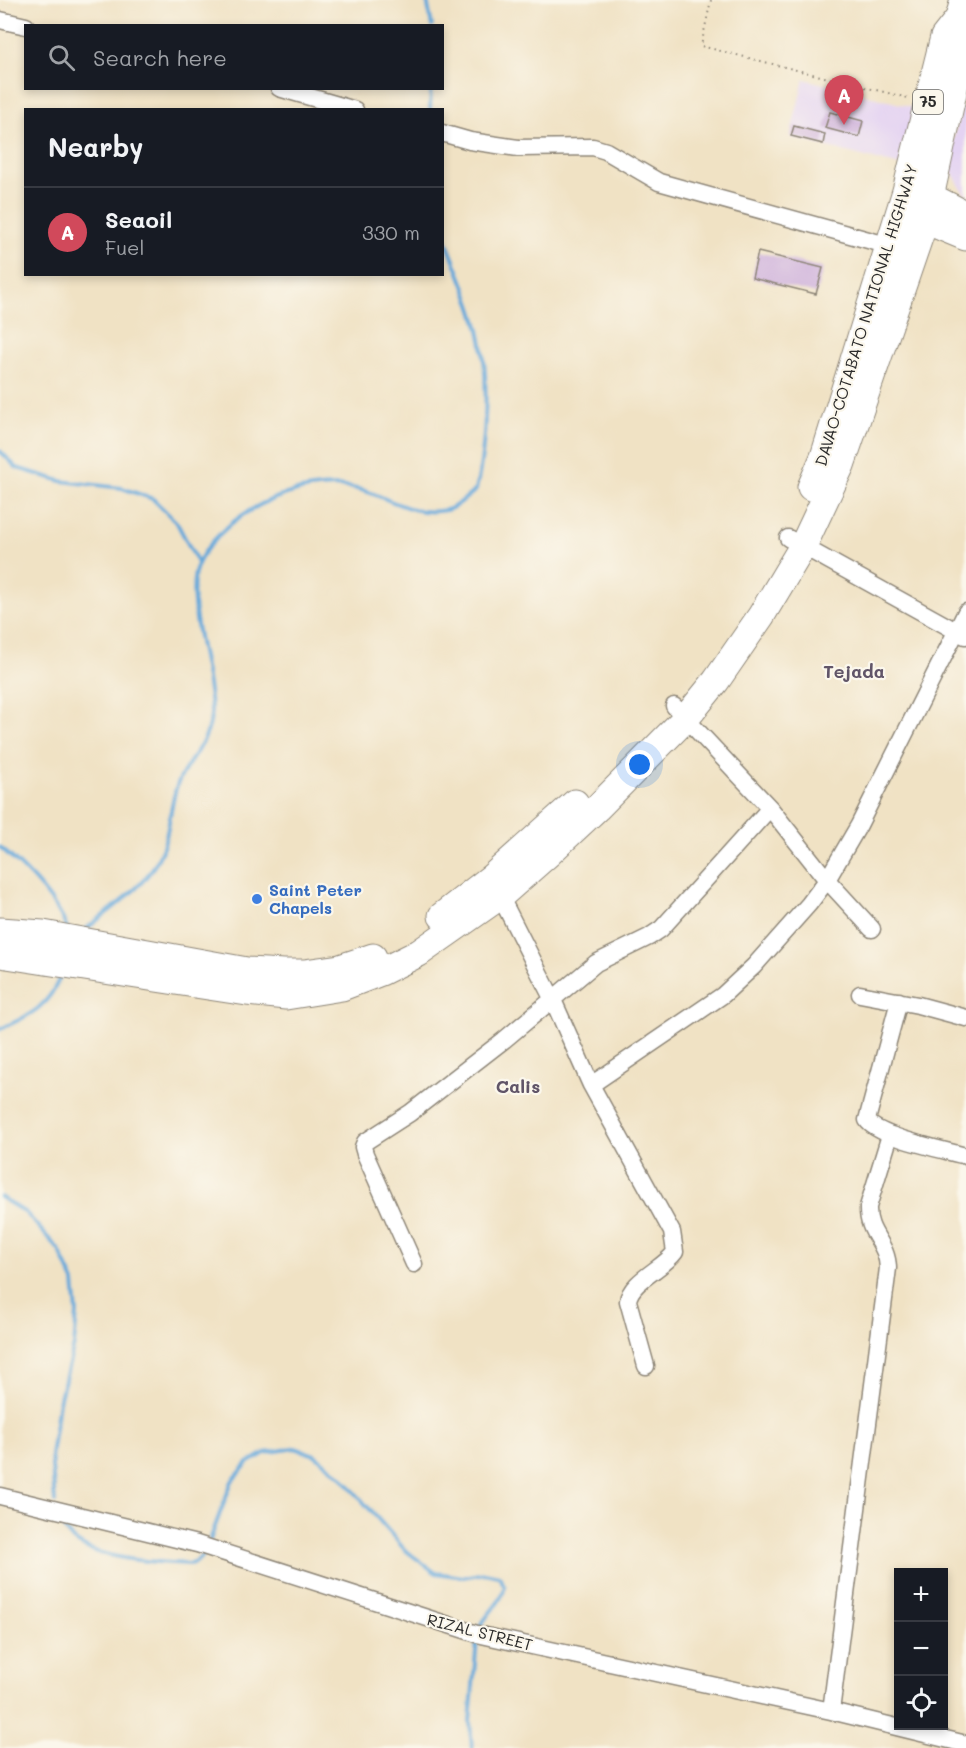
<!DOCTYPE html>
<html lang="en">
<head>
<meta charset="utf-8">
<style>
  :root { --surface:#171b24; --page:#20242c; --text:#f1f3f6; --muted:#9ea1a6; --line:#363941; --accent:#d1495b }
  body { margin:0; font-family:Mali,sans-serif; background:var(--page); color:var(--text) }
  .controls { position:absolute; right:18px; bottom:18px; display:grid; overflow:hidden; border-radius:0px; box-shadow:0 3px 9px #0003 }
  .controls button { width:54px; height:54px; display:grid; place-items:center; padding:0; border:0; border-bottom:2px solid var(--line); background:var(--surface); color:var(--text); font:30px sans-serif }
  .you { position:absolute; left:640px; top:765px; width:21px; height:21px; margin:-15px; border:4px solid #fff; border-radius:50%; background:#1a73e8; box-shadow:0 0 0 9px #1a73e833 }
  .badge { display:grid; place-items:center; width:39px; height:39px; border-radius:50%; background:var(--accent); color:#fff; font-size:20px; font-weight:700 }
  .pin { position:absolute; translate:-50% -50px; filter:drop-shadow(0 2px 3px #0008) }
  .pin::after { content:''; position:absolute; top:32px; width:21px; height:18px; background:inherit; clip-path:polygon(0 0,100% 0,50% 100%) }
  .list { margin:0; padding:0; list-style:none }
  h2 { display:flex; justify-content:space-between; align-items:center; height:78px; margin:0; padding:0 24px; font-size:26px }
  h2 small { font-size:20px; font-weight:400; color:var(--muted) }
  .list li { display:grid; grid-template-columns:39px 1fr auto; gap:18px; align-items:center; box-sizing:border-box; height:90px; padding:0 24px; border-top:2px solid var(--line) }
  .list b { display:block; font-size:22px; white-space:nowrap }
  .list p { margin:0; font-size:20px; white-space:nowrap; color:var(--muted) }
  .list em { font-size:20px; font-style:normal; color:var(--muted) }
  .icon { flex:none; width:33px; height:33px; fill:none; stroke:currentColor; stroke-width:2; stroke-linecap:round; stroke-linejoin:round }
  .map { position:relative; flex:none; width:966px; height:1748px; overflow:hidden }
  .search { position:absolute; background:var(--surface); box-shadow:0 3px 9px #0003; left:24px; top:24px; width:420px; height:66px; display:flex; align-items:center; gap:15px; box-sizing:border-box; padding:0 21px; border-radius:0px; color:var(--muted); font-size:22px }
  .panel { position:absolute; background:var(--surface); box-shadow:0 3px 9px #0003; left:24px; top:108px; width:420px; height:168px; border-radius:0px }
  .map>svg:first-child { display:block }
</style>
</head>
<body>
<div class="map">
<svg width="966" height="1748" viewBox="0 0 966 1748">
  <rect width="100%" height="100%" fill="#fbf7ec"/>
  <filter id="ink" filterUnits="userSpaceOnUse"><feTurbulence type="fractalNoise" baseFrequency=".0167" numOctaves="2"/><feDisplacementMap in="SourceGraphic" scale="12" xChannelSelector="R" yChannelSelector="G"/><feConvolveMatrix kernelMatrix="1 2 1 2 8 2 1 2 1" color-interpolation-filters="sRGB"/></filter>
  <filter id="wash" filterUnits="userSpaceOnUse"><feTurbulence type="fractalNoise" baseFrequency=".008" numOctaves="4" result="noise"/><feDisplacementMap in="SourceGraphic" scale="24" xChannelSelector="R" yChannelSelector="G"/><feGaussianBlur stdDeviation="1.35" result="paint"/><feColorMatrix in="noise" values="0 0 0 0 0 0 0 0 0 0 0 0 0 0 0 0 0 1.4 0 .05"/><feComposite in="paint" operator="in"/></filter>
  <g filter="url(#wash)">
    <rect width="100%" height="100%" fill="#f0e2c4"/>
    <path fill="#e4d3f2" d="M804,79L919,109L904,167L790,137Z
      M961,107L966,108V197L948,165Z"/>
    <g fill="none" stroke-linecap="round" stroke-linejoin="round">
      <path stroke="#66a9da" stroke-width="4" d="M427,0L432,26
        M430,110L431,88
        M0,451L17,468L61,481L122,488L153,499L177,523L198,563
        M0,847C24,868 55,898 67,928
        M85,930C116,904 154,883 165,841C170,822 171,801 178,783C188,759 210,742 211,714C212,674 181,594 199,562C203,553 211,543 218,536C253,499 318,475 368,492C396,502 415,516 446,510C457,508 467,496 476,490C486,445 490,374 479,330C470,296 455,263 442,231
        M0,1029C31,1015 49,1007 61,974
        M0,1197L26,1213L59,1250L74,1282L77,1313L74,1345L59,1402L51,1455L55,1502
        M60,1521C65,1530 69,1538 78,1543C103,1560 158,1562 189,1564L195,1563L205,1553
        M210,1540L232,1481L248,1463L265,1453L295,1448L315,1455L340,1475L405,1550L436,1573L463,1577L485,1573L499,1576L505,1587C500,1606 487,1612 479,1629
        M472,1748L470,1721L477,1639"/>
    </g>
    <g id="blocks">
      <path fill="#c6a4d8" d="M830,112L863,121L859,137L825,128Z
        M794,126L825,134L823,144L791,136Z
        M758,252L823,268L816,294L752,278Z"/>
    </g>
  </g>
  <g filter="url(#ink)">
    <use href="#blocks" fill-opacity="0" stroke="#8e8678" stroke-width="1.5"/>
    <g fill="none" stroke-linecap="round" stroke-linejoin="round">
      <defs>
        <path id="minor" d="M0,20L26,26
          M279,88L355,110
          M442,133L470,141L518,148L593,147L606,151L659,182L890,246
          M788,538L965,636
          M674,706L770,808L827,880L872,929
          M497,890L553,1000L591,1085L672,1232L675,1252C663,1269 630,1281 628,1301L646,1366
          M860,994L918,1005L966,1018
          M899,1001L867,1120C877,1137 945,1150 966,1156
          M591,1085L723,995L754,966L809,904L827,880L859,825L966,612
          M414,1264L365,1154L363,1147L365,1142L410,1113L504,1040L596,963L649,937L661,929L770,808
          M0,1496L197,1544L477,1634L831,1711L966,1744
          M831,1711L888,1268C887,1241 867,1235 868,1207L890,1135"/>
        <path id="trunk" d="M915,193L931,197L966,215
          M907,215L925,220L966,237
          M811,487L824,457L906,191L944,37L959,18
          M442,916L491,878L575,803
          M0,931L43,934L247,971L284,973H304L340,968L373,957
          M0,954L247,992L286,996L342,987L381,972L419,953L500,896L550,852L597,808L686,718L716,681L761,616L803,546L841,465L925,220L964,42L959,18L964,0"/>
      </defs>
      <use href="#minor" stroke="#8e8678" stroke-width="19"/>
      <use href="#trunk" stroke="#8e8678" stroke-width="29"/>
      <path stroke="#8e8678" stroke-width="2" stroke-dasharray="1.5 4.5" stroke-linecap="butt" d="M711,0L701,46L908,98"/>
      <use href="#minor" stroke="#fff" stroke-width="16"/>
      <use href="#trunk" stroke="#fff" stroke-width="27"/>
    </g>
  </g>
  <circle fill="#3f7fe0" stroke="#fbf7ec" stroke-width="2" cx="257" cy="899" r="6"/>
  <g text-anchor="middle" stroke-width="4.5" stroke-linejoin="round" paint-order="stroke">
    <rect fill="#fbf7ec" stroke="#696865" stroke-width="1.5" x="913" y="90" width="30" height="24" rx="4.5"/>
    <g font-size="15" font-weight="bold" fill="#2b2b2b">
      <text x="928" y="107">75</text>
    </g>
    <g font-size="16" fill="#2b2b2b" stroke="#fbf7ec">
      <text transform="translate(866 315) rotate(-73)" y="6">DAVAO-COTABATO NATIONAL HIGHWAY</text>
      <text transform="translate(480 1632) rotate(14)" y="6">RIZAL STREET</text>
    </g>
    <g font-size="16" font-weight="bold" fill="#366cbe" stroke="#fbf7ec" text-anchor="start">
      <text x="269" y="896">Saint Peter<tspan x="269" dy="18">Chapels</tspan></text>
    </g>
    <g font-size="18" font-weight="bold" fill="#615568" stroke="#fbf7ec">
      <text x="854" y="678">Tejada</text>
      <text x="518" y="1093">Calis</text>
    </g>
  </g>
</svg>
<div class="controls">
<button>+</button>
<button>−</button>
<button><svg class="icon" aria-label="locate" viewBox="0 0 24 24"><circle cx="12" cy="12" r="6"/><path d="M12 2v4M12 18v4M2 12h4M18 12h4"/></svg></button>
</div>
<div class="you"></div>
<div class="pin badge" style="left:844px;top:125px">A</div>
<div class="search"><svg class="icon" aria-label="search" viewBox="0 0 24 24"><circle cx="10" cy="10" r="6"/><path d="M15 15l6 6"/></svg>Search here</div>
<section class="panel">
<h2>Nearby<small></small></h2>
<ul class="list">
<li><span class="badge">A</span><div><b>Seaoil</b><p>Fuel</p></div><em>330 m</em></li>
</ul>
</section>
</div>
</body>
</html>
